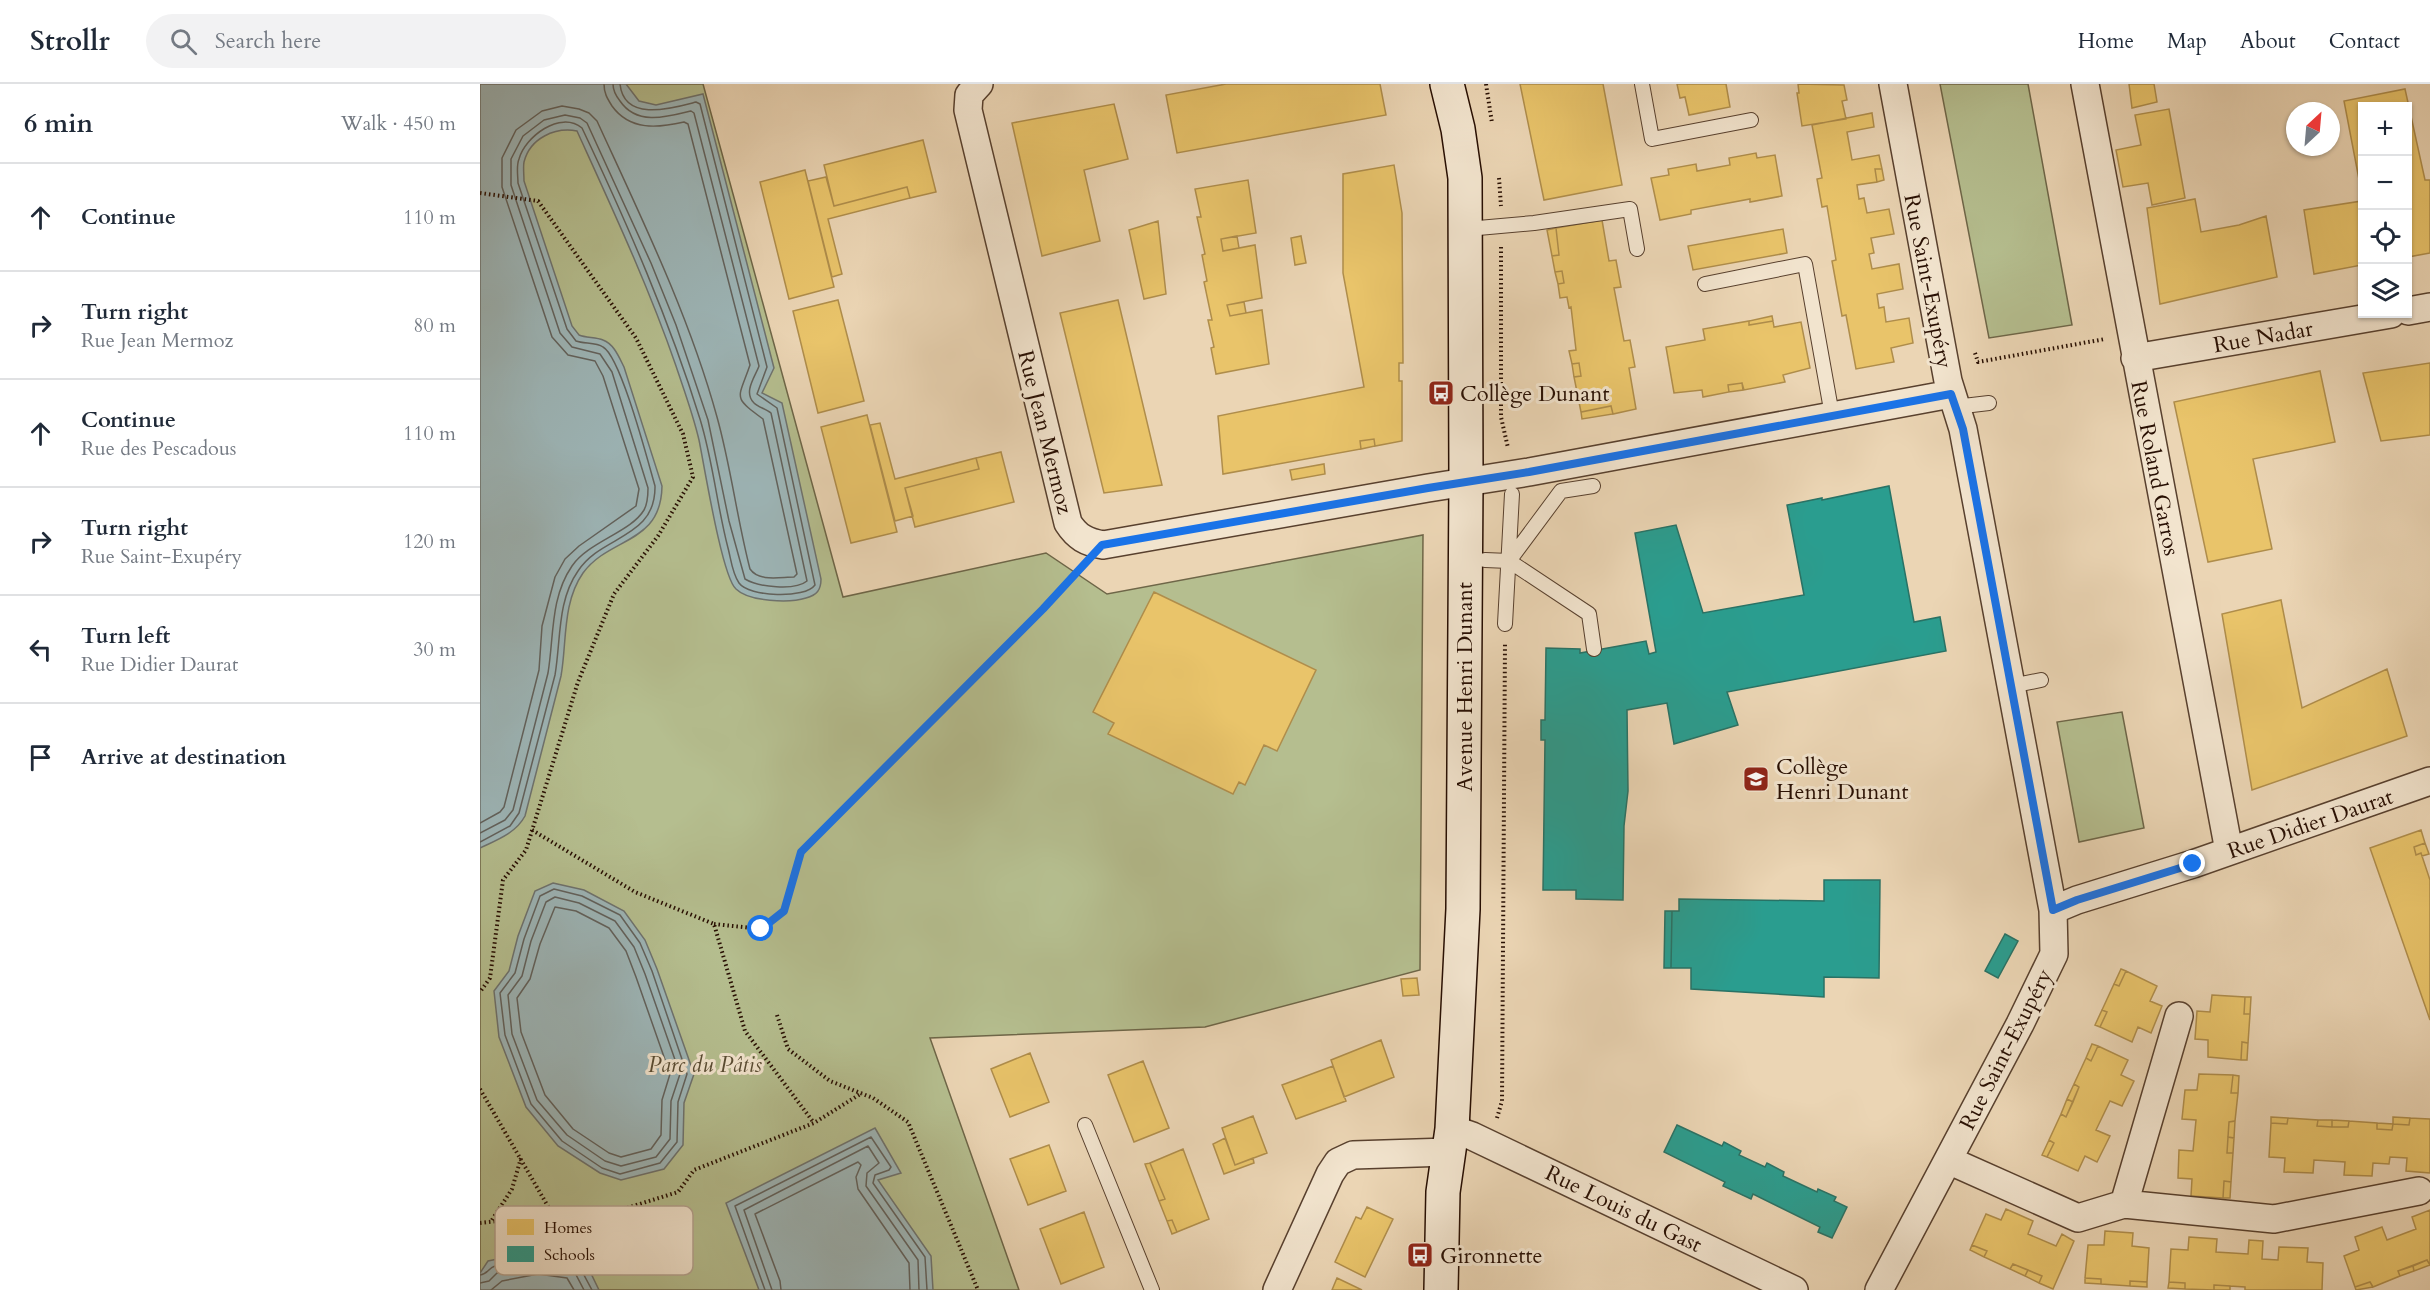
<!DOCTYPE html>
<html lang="en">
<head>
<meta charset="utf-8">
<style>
  :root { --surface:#fff; --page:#f2f2f3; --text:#1f2937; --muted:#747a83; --line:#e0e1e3 }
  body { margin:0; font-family:Cardo,serif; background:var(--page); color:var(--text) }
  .controls { position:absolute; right:18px; top:18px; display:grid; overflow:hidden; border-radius:0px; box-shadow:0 2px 4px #0004 }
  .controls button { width:54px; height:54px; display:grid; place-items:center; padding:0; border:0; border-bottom:2px solid var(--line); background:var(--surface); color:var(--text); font:30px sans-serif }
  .compass { position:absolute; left:1806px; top:18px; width:54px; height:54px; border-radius:50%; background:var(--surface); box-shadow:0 2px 4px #0004; rotate:26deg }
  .stop { position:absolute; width:18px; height:18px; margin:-14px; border:4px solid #1a73e8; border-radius:50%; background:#fff }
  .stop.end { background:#1a73e8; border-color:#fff; box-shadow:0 2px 6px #0008 }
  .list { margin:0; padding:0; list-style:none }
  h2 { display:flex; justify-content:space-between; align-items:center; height:78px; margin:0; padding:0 24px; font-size:26px }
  h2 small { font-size:20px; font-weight:400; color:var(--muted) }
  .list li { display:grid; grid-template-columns:39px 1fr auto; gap:18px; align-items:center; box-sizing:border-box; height:108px; padding:0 24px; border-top:2px solid var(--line) }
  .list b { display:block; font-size:22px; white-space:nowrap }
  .list p { margin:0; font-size:20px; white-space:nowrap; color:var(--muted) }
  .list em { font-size:20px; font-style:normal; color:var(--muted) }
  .icon { flex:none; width:33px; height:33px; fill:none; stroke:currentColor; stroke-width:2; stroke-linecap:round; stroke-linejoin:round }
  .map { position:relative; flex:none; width:1950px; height:1206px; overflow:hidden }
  header { display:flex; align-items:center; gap:36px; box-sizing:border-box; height:84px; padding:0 30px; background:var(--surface); border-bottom:2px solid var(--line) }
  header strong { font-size:28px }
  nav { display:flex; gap:33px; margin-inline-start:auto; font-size:21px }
  .search { width:420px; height:54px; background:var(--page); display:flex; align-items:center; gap:15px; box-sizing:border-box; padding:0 21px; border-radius:33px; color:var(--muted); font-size:22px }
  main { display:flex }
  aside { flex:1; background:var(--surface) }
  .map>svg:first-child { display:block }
</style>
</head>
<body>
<header>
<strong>Strollr</strong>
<div class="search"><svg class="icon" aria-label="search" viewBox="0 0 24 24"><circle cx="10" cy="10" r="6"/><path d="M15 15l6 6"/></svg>Search here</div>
<nav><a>Home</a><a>Map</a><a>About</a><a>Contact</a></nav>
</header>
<main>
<aside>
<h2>6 min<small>Walk · 450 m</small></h2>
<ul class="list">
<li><svg class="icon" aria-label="ahead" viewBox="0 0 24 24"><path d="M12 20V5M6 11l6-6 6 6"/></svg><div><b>Continue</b></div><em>110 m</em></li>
<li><svg class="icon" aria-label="right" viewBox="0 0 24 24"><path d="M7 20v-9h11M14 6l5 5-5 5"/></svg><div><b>Turn right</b><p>Rue Jean Mermoz</p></div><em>80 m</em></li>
<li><svg class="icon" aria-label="ahead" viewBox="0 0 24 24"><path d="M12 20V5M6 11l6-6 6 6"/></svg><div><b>Continue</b><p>Rue des Pescadous</p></div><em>110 m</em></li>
<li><svg class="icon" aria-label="right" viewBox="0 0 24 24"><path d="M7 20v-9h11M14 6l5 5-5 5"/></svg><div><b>Turn right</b><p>Rue Saint-Exupéry</p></div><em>120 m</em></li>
<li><svg class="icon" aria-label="left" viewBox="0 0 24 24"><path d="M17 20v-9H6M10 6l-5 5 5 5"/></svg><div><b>Turn left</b><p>Rue Didier Daurat</p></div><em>30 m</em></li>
<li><svg class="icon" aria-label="arrive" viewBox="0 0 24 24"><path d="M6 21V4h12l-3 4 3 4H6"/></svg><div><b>Arrive at destination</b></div></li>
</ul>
</aside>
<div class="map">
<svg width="1950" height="1206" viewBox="0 0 1950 1206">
  <rect width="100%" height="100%" fill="#ebd5b4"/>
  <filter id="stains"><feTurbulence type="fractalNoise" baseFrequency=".00333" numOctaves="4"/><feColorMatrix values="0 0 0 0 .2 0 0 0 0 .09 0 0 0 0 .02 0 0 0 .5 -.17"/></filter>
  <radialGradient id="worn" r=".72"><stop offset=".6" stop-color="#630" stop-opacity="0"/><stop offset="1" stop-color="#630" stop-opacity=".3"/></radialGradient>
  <path fill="#b5be8f" stroke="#6e6648" stroke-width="1.5" d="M0,0H223L363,513L566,469L627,510L943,451L940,886L725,943L450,954L539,1206H0Z
    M1460,0H1548L1592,241L1509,254Z
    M1642,628L1664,744L1599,758L1577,638Z"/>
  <path fill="#9db6b8" stroke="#6e736f" stroke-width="1.5" d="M0,0H146L159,17L176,21L223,10L294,284L282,309L302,319L341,495C341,506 337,511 326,514C310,519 269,518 256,505C242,493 224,380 219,356C213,330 204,306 196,282C168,201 132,124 97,47C75,43 50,54 44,78C43,83 44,91 44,97L92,242L99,251C106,254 116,253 123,256C134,260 139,273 144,283L182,402C181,461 130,452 103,489C82,519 87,559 81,592L45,732C36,749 17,756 0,764Z
    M73,799L104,806L144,827L165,856L177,885L214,990L204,1019L203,1061L184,1085L141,1096L120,1089L78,1062L46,1023L19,953L14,907L29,887L38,852L55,807Z
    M395,1044L421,1089L398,1096L451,1172L453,1206H279L246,1119Z
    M57,1167L103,1173L119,1206H0V1189L8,1177Z"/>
  <path fill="#e9c46a" stroke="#af8d4b" stroke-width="1.5" d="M746,0H900L906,31L697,69L686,11Z
    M1040,0H1123L1142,101L1064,116Z
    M1197,0H1246L1250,23L1209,31L1205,13L1200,14Z
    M1318,0L1364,1L1367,16L1362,17L1366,35L1322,42L1317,9H1319Z
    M1649,0H1674L1677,18L1652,24Z
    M1925,5L1945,96H1950V169L1928,173V22H1882V111L1864,17Z
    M634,20L648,75L604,86L620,157L562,172L532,39Z
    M1689,25L1705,114L1672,121L1668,99L1643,103L1636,66L1661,61L1655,31Z
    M1392,29L1394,43L1367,48L1372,76L1399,71L1402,85H1395L1397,98L1377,101L1379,115L1384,114L1387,129L1409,125L1414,150L1391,154L1394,169L1389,170L1392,185L1419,180L1423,205L1397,210L1399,224L1404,223L1406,238L1429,234L1433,259L1411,264L1414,278L1376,285L1366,231L1362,232L1352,177L1356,176L1347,122L1342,123L1337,95L1342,94L1332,41Z
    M443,56L456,108L430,114L427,103L354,122L344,81Z
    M1276,69L1277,74L1295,71L1302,112L1270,118V115L1211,126V130L1180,136L1171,94L1189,91L1188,85L1216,80L1217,87L1250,81L1249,74Z
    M914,81L922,129L923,279H919V297H922V357L895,362L894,355L880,357L881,365L743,390L738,332L884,303L863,189V90Z
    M1395,85H1402L1404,96L1397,98Z
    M325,86L354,203L309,215L280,98Z
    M346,93L354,122L427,103L430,114L348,135L362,190L352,193L328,97Z
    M768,96L776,149L741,155L743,167L775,161L782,214L747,221L750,232L782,226L789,280L736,290L731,264L734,263L728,236H732L724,198L727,197L722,171L725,170L717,133H721L715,105Z
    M1715,115L1721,148L1759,141L1786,132L1797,193L1680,220L1667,124Z
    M1882,117V181L1834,190L1824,126Z
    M1122,136L1129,177L1136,176L1141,203L1134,204L1144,257L1150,256L1155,283L1149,284L1156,325L1133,330L1131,322L1101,328L1094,293L1101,292L1099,279L1092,280L1089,267L1096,266L1091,223L1089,224L1087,213L1080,214L1078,200L1084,199L1082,187L1075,188L1072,172L1079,171L1076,144Z
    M678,137L686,210L664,215L649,146Z
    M1076,144L1079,171L1072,172L1067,146Z
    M1303,145L1307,169L1213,186L1208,162Z
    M757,152L759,164L743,167L741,155Z
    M821,152L826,179L815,181L811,154Z
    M1082,187L1084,199L1078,200L1075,188Z
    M358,216L384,317L338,329L313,227Z
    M638,216L682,401L624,409L580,229Z
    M764,218L766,229L750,232L747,221Z
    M1292,232L1293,237L1269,241V237Z
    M1269,237V241L1293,237L1294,243L1321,238L1330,284L1303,291L1305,298L1264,306L1262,299L1248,301L1249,308L1223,313L1222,306L1194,309L1186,263L1225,256L1223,245Z
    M1099,279L1101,292L1094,293L1092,280Z
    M1950,279V351L1901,357L1883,289Z
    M1840,287L1855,358L1773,375L1792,465L1728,478L1694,318Z
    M1262,299L1263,306L1249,308L1248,301Z
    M1131,322L1133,330L1102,335L1101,328Z
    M387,331L417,448L371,459L341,343Z
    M400,339L415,395L496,374L499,385L425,404L433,432L415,437L390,341Z
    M894,355L895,362L881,365L880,357Z
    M521,368L534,418L435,443L425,404L499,385L496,374Z
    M844,380L845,390L812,396L810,386Z
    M674,508L836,586L797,667L784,661L765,701L759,698L753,710L628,650L634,639L613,628Z
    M1801,516L1822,624L1907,585L1927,652L1772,706L1742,530Z
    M1941,746L1945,759L1934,763L1936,771L1941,769L1950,796V936L1890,764Z
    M1945,759L1949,770L1942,772L1941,769L1936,771L1934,763Z
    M1641,885L1646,887L1639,902L1634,900Z
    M1646,887L1677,902L1670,917L1682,922L1671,949L1658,943L1652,958L1620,943L1627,928L1622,926L1634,900L1639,902Z
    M937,894L939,911L923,912L921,895Z
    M1732,911L1765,913L1764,930H1770L1768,959L1762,958L1761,976L1728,973V956L1715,955L1717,927L1730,928Z
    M1765,913H1771L1770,930H1764Z
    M1622,926L1627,928L1620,943L1615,941Z
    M901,956L914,993L864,1013L851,976Z
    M1762,958L1768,959L1767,976H1761Z
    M1612,960L1618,962L1611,977L1606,974Z
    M1618,962L1648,976L1641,991L1654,997L1642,1022L1630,1017L1616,1046L1630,1052L1617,1078L1605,1072L1598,1087L1567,1073L1574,1059L1569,1056L1581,1030L1586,1033L1599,1003L1594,1000L1606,974L1611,977Z
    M550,969L569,1018L530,1033L511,985Z
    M663,977L689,1044L654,1058L628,991Z
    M853,982L866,1017L816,1035L802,1001Z
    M1719,990L1753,991L1751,1009H1758L1755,1037L1749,1038L1748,1053L1747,1069H1753L1751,1098L1744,1097L1743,1114L1711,1112L1712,1095L1698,1094L1699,1066L1713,1067L1716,1036L1702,1035L1705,1006H1717Z
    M1753,991L1759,992L1758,1009H1751Z
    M1594,1000L1599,1003L1593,1018L1587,1015Z
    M1587,1015L1593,1018L1586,1033L1581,1030Z
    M773,1032L787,1069L755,1081L742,1044Z
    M1791,1033L1808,1034L1807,1040L1791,1039Z
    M1913,1033L1930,1034L1929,1041L1913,1040Z
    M1808,1034L1838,1036L1837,1042L1852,1043H1868L1869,1037L1897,1039V1045L1912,1046L1913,1040L1929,1041L1930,1034L1950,1035V1089L1926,1087L1927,1074L1910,1073L1909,1080L1893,1079L1892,1092L1864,1091L1865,1078L1834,1076L1833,1089L1804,1088L1805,1074L1789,1073L1791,1039L1807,1040Z
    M1838,1036H1852V1043L1837,1042Z
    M1852,1036L1869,1037L1868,1043H1852Z
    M1755,1037L1754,1054L1748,1053L1749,1038Z
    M1897,1039L1913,1040L1912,1046L1897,1045Z
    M1748,1053L1754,1054L1753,1069H1747Z
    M745,1054L755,1081L773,1074L774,1079L744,1090L733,1060Z
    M1569,1056L1574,1059L1567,1073L1562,1071Z
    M569,1061L586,1107L548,1121L530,1075Z
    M703,1065L729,1135L697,1148L692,1136L687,1137L679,1117L685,1115L670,1079Z
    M670,1079L685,1115L679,1117L665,1080Z
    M1744,1097L1751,1098L1750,1114H1743Z
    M887,1123L913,1135L885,1193L855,1178L876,1133L881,1135Z
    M1526,1125L1553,1137L1548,1150L1576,1162L1582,1150L1594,1157L1573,1205L1559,1199L1562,1192L1533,1180L1530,1185L1504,1173L1507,1167L1492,1161L1506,1130L1521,1136Z
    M1950,1126V1181L1947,1176L1918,1187L1920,1192L1893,1203L1890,1198L1875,1203L1864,1172L1879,1166L1875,1153L1902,1143L1907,1156L1936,1145L1932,1133Z
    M604,1128L624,1183L581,1200L560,1145Z
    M692,1136L697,1148L692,1150L687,1137Z
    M1625,1147L1653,1149L1652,1162L1669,1164L1667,1198L1650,1197V1202L1621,1200V1195L1605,1194L1608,1161H1624Z
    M1709,1153L1737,1155L1736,1168L1768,1170L1769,1156L1783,1157L1782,1175L1798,1176L1799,1163L1828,1164L1827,1178L1843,1179L1842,1206H1765V1203L1734,1201V1206L1705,1205V1199L1689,1198L1691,1165L1708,1166Z
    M1492,1161L1507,1167L1504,1173L1490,1166Z
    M1947,1176L1950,1181L1934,1187L1933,1182Z
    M1533,1180L1548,1186L1545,1192L1530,1185Z
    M1933,1182L1934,1187L1920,1192L1918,1187Z
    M1548,1186L1562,1192L1559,1199L1545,1192Z
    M857,1194L882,1206H852Z
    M1605,1194L1621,1195V1200L1605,1199Z
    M1650,1197L1667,1198V1203L1650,1202Z
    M1689,1198L1705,1199V1205L1688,1204Z
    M1890,1198L1893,1203L1876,1206L1875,1203Z
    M1734,1201L1750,1202V1206H1734Z"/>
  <path fill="#2a9d8f" stroke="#297265" stroke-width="1.5" d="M1409,402L1434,538L1460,533L1466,567L1247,608L1258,641L1194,660L1187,619L1147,626L1148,707L1144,742L1143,816L1096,815V806H1063L1065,656H1061V636H1065L1066,564L1100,565V569L1166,557L1169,570L1176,568L1155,449L1196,441L1223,529L1324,511L1307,421L1342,414V416Z
    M1344,796H1400L1399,894L1344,893V913L1211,905V884H1191L1192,827H1199V815L1344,817Z
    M1185,827H1192L1191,884H1184Z
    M1525,850L1538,857L1518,894L1505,887Z
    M1197,1041L1242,1062L1244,1058L1261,1067L1259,1071L1285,1083L1287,1079L1304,1088L1303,1092L1337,1108L1338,1105L1356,1113L1354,1117L1367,1123L1352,1154L1338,1148L1340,1143L1273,1110L1271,1115L1243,1102L1245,1098L1184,1068Z"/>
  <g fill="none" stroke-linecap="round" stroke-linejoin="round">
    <path stroke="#62625d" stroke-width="1.5" d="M0,739L20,728L24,723L59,586L62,542L75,493L85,475L99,462L156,422L159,405L123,292L115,277L88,271L72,253L22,103V74L36,46L62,27L82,22L99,25L109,29L117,37C161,133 209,231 237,333C251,383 257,435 270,485C279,498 300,493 314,493L317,490L283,335C252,312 258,316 270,281L208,40L204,38C178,44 150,47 132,22C127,14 124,9 124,0
      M0,749L25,736L33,726L68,589C74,553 70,514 92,482C108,458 151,448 164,426C168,419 168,411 168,404L132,288L120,270L92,263L80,249L31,101V75L43,52L64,36L85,31L100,34L107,39L171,179L196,241L228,336L249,437L265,495C278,503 315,507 327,497L291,329C286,325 278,323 274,319C263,308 275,293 279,282L214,29L211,27C187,33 157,42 140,17C136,12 133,7 133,0
      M0,758L30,742L39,729L75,591C81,556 77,517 98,487C121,451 176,455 175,402C168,378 141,273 123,263C116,258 104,260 96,257L87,245L38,99C38,92 36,82 39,75C45,53 80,26 102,44C147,139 189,235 220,335C233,377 237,422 248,464C251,475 252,489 259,499C269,513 325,515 335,501L297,324L277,310L287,283L220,20L216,18C193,24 144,39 140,0
      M74,805L102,812L140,831L160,859L172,887L207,990L198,1018L197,1058L180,1079L140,1090L122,1084L82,1057L51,1020L25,951L20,909L35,889L44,855L60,812Z
      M75,813L99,819L135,837L154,863L165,890L200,990L191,1017L190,1055L176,1073L141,1082L125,1077L87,1051L57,1016L32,950L28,911L42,892L51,857L66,818Z
      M75,823L96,827L129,844L146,867L156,893L190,990L182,1016L181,1051L171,1065L141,1073L129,1069L93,1045L65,1011L41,948L37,914L50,895L60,860Z
      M0,1191C8,1190 8,1184 15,1182C47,1173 66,1174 97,1178L112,1206
      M0,1199L9,1197L17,1189L57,1181L93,1185L104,1206
      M11,1206L22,1197L58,1190L87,1194L94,1206
      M285,1206L255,1122L391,1053L411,1083L409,1086L395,1091L393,1099L445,1173L447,1206
      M292,1206L264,1126L388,1062L399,1079L387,1089L386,1102L438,1176L439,1206
      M301,1206L300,1197L275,1130L378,1078L381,1081L376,1093L378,1105L429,1179L430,1206"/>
    <defs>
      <path id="lane" d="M1162,0L1172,55L1271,36
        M987,145L1054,139L1150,125L1157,165
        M1225,200L1325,180L1352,331
        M1475,323L1509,319
        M1005,476L1029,477L1109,530L1114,565
        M1029,477L1081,407L1113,402
        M1025,540L1032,410
        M1531,602L1561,596
        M605,1041L672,1206"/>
      <path id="street" d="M499,0L489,11L488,26L588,439C597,453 606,458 623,461L948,404L1049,388L1471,310
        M1605,0L1749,767
        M1928,227L1950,223
        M1655,274L1911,230
        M1573,826L1597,816L1713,780L1950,697
        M972,1045L992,1052L1314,1206
        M1468,1076L1598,1134L1644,1120L1794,1135L1939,1107
        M1644,1120L1699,932
        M797,1206L850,1090L858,1078L873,1071L968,1068
        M1399,1206L1540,940L1574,870L1573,826L1483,345L1468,297L1413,0"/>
      <path id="secondary" d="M961,1206L963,1108L972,1045L983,825L986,398L985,94L978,45L967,0"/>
    </defs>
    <use href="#lane" stroke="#58402e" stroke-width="16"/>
    <use href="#street" stroke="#58402e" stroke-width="30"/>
    <use href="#secondary" stroke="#270e02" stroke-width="36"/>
    <path stroke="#270e02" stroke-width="4" stroke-dasharray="1.5 3" stroke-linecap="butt" d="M1006,0L1012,39
      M1019,94L1021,122
      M0,109L58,117L156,254L203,350L213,393L178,452L134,510L98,598L46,766L23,796L10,894L0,908
      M1021,163V333L1028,364
      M1495,269L1498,278L1625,255
      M52,746L155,808L234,840L265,947L334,1039
      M234,840L281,845L304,827L321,768L563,525L600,485
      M297,931L308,965L350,997L393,1014L428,1038L498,1206
      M0,1005L73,1131
      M1017,1034L1022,1017L1025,559
      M12,1136L32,1105L41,1074
      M0,1139L73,1131L134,1128L198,1108L214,1086L334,1039L382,1009"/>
    <use href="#lane" stroke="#f2e4ce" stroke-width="14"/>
    <use href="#street" stroke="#f2e4ce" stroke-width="27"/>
    <use href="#secondary" stroke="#f2e4ce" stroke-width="33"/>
  </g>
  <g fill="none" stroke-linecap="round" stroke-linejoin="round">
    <path stroke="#1a73e8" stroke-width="8" d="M281,845L304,827L321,768L563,525L622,461L948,404L1049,388L1471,310L1483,345L1573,826L1597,816L1713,780"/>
  </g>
  <defs>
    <symbol id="bus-square" viewBox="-11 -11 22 22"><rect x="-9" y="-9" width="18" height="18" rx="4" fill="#8f2418" stroke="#f2e4ce"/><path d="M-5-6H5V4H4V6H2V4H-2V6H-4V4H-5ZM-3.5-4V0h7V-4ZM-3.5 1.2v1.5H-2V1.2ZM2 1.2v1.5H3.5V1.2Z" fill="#fff"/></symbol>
    <symbol id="school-square" viewBox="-11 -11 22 22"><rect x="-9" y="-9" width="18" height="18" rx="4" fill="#8f2418" stroke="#f2e4ce"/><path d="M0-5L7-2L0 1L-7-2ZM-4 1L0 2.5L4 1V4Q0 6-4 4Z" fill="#fff"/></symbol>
  </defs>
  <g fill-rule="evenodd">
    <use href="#bus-square" x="946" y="294" width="30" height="30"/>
    <use href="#school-square" x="1261" y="680" width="30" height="30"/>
    <use href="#bus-square" x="925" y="1156" width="30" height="30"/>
  </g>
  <g text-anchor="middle" stroke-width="6" stroke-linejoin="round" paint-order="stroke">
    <g font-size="22" fill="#270e02" stroke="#f2e4ce">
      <text transform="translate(1449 197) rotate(79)" y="8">Rue Saint-Exupéry</text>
      <text transform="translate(1783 252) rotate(-10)" y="8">Rue Nadar</text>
      <text transform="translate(566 348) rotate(76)" y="8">Rue Jean Mermoz</text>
      <text transform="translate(1676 384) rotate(79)" y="8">Rue Roland Garros</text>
      <text transform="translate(984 603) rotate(-90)" y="8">Avenue Henri Dunant</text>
      <text transform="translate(1830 739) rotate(-19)" y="8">Rue Didier Daurat</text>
      <text transform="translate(1525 965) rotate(-63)" y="8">Rue Saint-Exupéry</text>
      <text transform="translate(1144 1124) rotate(26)" y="8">Rue Louis du Gast</text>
    </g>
    <g font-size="22" fill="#270e02" stroke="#f2e4ce" text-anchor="start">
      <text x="980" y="317">Collège Dunant</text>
      <text x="1296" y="690">Collège<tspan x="1296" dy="25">Henri Dunant</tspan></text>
      <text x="960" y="1179">Gironnette</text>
    </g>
    <g font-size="22" font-style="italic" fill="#594c33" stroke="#f2e4ce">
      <text x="225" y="988">Parc du Pâtis</text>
    </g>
  </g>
  <rect x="15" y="1122" width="198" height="69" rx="9" fill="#f2e4ce" stroke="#b5a491" stroke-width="1.5"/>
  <rect x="27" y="1135" width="27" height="16" fill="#e9c46a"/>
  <rect x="27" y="1162" width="27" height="16" fill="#2a9d8f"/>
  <g font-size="16" fill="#270e02">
    <text x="64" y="1149">Homes</text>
    <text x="64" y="1176">Schools</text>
  </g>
  <rect width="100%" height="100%" filter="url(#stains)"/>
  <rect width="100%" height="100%" fill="url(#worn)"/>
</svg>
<div class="controls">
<button>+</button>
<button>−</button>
<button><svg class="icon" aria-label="locate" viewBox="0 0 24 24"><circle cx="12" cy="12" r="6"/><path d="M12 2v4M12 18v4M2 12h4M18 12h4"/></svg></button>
<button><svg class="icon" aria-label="layers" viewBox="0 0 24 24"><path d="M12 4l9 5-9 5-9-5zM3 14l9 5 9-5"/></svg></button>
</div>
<svg class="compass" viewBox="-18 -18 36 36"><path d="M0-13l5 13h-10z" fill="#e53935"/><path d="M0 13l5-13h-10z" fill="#747a83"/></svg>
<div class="stop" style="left:281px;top:845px"></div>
<div class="stop end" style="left:1713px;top:780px"></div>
</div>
</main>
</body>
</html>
